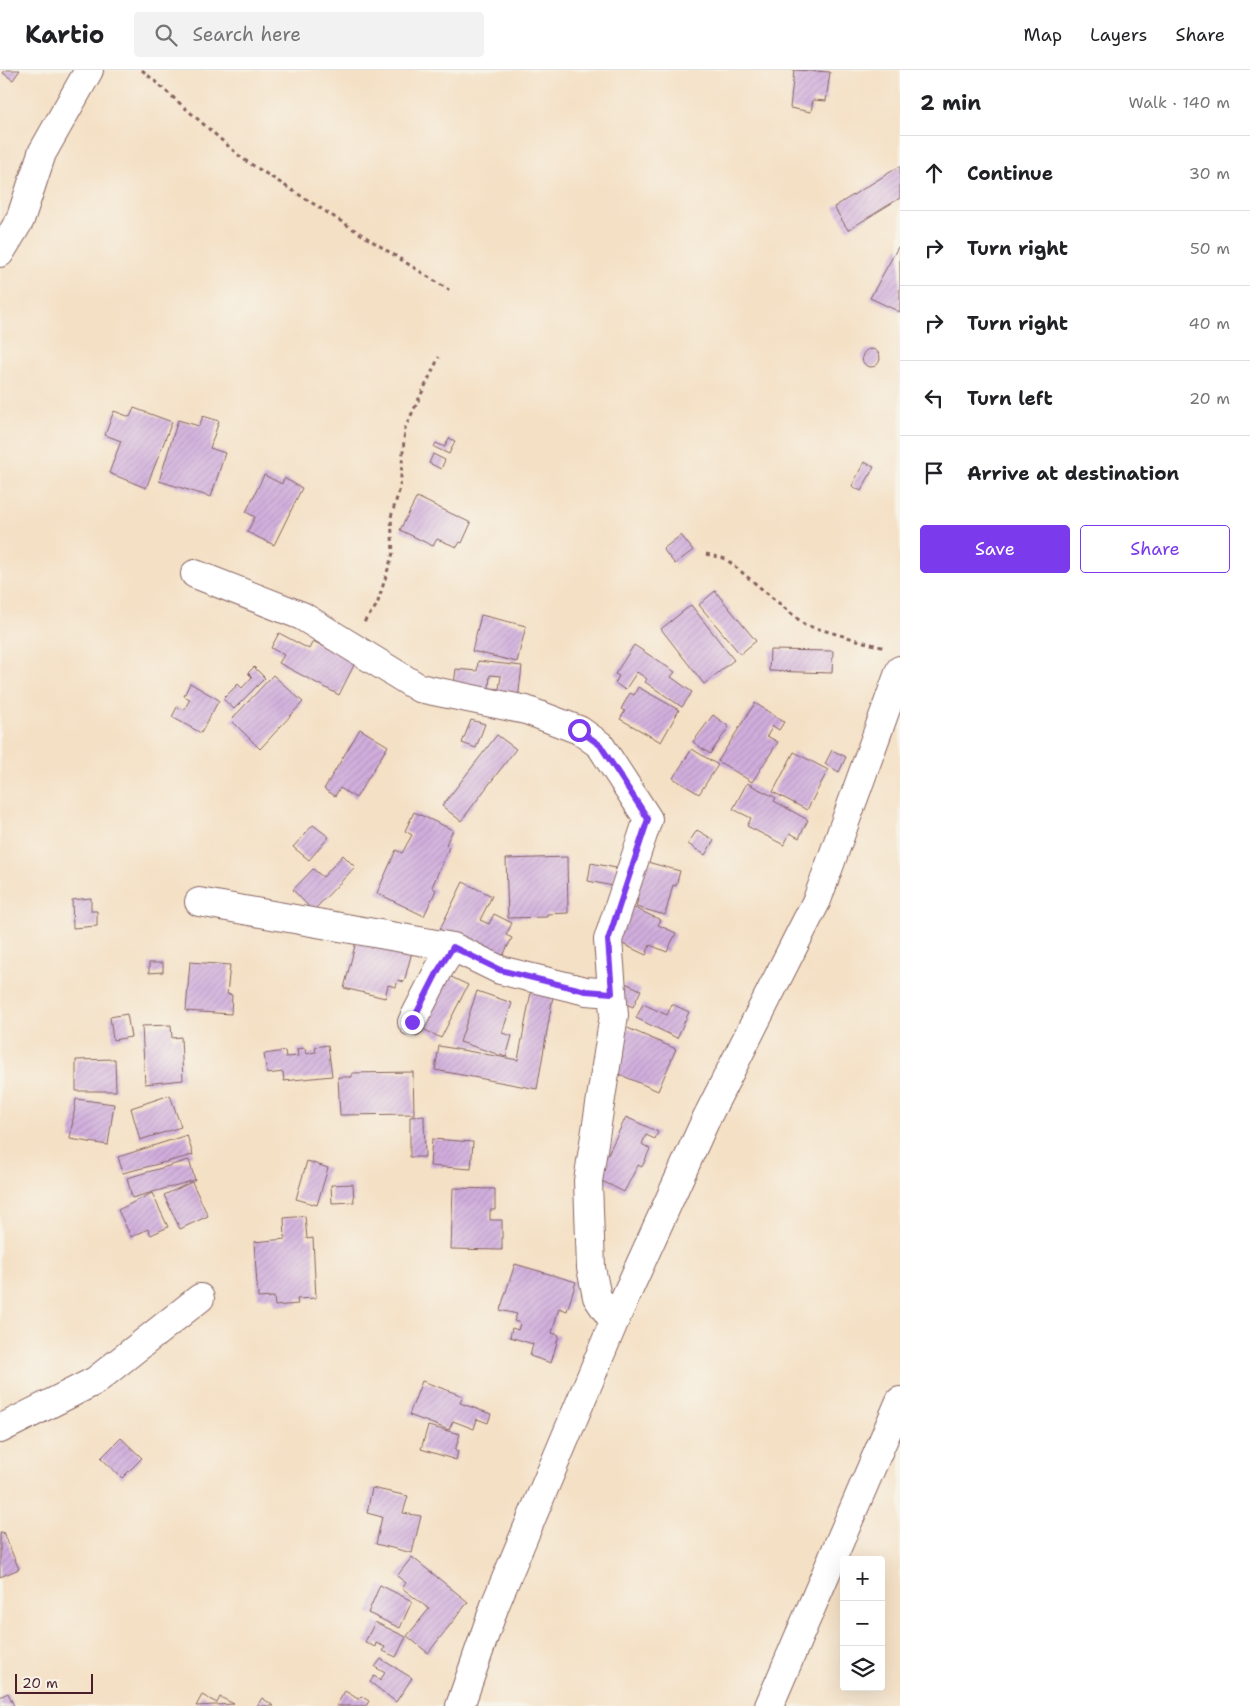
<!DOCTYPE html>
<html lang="en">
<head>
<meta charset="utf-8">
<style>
  :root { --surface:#fff; --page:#f2f2f2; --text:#202124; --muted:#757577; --line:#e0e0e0; --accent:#7c3aed }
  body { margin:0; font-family:"Shantell Sans",sans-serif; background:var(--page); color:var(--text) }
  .controls { position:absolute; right:15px; bottom:15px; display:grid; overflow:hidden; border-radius:5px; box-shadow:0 5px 20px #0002 }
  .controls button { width:45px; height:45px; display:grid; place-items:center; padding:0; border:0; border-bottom:1px solid var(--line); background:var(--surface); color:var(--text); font:25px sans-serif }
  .scale { position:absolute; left:15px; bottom:12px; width:78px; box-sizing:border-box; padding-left:5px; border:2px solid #4a1f2b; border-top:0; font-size:14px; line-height:18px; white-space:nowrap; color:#4a1f2b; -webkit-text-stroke:4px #f7f3e8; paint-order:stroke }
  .stop { position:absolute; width:15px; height:15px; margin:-11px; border:4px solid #7c3aed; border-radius:50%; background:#fff }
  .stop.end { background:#7c3aed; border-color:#fff; box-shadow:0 1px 5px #0008 }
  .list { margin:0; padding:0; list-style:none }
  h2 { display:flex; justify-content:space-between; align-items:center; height:65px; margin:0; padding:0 20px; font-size:21px }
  h2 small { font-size:16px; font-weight:400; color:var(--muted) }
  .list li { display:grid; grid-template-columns:32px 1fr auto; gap:15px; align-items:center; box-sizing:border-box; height:75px; padding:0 20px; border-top:1px solid var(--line) }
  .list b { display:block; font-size:19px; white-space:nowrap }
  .list em { font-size:16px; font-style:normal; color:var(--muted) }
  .actions { display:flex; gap:10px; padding:15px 20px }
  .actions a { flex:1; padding:11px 0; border:1px solid var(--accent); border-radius:5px; text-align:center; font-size:18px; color:var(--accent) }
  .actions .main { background:var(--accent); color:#fff }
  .icon { flex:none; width:28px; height:28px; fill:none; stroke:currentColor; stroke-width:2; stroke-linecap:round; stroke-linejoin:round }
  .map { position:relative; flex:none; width:900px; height:1636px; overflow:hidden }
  header { display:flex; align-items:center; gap:30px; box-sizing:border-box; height:70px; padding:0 25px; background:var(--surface); border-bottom:1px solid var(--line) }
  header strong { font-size:24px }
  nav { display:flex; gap:28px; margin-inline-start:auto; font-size:18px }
  .search { width:350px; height:45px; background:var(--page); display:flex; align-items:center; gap:12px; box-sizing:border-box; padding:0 18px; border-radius:5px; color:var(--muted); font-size:19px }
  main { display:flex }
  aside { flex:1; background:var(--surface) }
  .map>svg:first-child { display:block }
</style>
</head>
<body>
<header>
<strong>Kartio</strong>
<div class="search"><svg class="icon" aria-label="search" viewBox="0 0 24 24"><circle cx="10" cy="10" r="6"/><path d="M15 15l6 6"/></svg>Search here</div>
<nav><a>Map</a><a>Layers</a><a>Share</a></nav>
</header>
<main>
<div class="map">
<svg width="900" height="1636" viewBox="0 0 900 1636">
  <defs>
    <pattern id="building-hatch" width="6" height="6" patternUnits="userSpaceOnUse" patternTransform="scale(1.25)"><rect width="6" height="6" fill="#d0aedd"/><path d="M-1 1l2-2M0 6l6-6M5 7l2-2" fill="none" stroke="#b495be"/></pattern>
  </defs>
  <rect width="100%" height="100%" fill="#f7f3e8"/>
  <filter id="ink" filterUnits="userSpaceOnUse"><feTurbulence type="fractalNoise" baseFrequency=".02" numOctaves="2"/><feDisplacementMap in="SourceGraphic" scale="10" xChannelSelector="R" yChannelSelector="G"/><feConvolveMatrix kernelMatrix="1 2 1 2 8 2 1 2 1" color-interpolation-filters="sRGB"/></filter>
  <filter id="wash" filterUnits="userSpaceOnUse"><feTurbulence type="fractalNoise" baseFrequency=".0096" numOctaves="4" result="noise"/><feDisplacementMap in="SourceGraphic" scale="20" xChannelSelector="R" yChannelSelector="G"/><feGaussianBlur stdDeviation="1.12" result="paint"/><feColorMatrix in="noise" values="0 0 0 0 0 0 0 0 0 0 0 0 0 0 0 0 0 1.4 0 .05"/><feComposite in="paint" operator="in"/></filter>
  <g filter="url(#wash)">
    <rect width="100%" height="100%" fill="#f4e0c5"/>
    <g id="blocks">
      <path fill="url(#building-hatch)" fill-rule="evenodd" d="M6,0H20L13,10L3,3Z
        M794,0L830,2L826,31L813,30L811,42L790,38Z
        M900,96V128L848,160L834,137Z
        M898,177L900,178V242L870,228Z
        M862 288a9 9 0 1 1 18 0a9 9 0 1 1-18 0Z
        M134,338L172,352L146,418L109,403L121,371L105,365L114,341L130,347Z
        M203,346L219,351L210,378L225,383L211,427L159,411L178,350L199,356Z
        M449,368L455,371L449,384L434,377L436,373L445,377Z
        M433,384L445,390L441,399L429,393Z
        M864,392L874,397L861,421L852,416Z
        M264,405L282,414L284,408L302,418L274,475L247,462L255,447L246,442Z
        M417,427L471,453L462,473L460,472L457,477L437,469L433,476L400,460Z
        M681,465L693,480L675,494L663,479Z
        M715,521L756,571L740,584L699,535Z
        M691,535L734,590L704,614L661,559Z
        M481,545L526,556L517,592L472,581Z
        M279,563L309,579L313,571L355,593L339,625L279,593L284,585L271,578Z
        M634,575L675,602L671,607L692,622L682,637L645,612L647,609L637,602L625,620L615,613L619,606L615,604Z
        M770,580L833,581L832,603L769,601Z
        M478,591L522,596L518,630L453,622L456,599L477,601ZM490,605L501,606L499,619L489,618Z
        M254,597L265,608L234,639L223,629L238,614L242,618L252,607L248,603Z
        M273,605L303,632L260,679L231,650Z
        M190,613L219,630L201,663L172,647L177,637L184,640L190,629L184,626Z
        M638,617L679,640L661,672L620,649L625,641L621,639L630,623L634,625Z
        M755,633L784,652L779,660L773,656L767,666L778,672L752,712L718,691Z
        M713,645L729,657L710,684L693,672Z
        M471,650L485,654L476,678L462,673Z
        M360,659L388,676L356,728L340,718L335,726L324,719Z
        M497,665L516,679L461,751L442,736Z
        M692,679L718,695L699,724L673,708Z
        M832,680L846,687L839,702L825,694Z
        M794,682L828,700L807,740L773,722Z
        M747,713L776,728L774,731L808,750L799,768L790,763L784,775L747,756L751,748L733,739Z
        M414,742L453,760L446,774L449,777L432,817L436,820L424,846L377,823L396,780L402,783L412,765L405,761Z
        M313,755L329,767L309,790L293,777Z
        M697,760L714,770L705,785L688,774Z
        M343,785L355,797L313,841L293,820L313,799L323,807Z
        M567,787L568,843L547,844V847L508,848L506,789Z
        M640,790L680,801L676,816L673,815L665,845L636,837L638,829L630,827Z
        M591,793L616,798L613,816L588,811Z
        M463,812L492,826L480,850L489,854L494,844L512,853L506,865L512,868L499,893L438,863Z
        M91,828V841H97V856L73,858L72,830Z
        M630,836L661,850L658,855L676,863L667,882L650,875L646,885L614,870Z
        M357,868L412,882L404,912L398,910L396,917L388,915L385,928L344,918Z
        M190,892L230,895L227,924L232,925L231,944L186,941Z
        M149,893H163V902L149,903Z
        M445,904L468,915L441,968L419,957Z
        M625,913L641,920L633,937L617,930Z
        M477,921L512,933L502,963L512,966L506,987L460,972Z
        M531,922L553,926L537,1019L435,1000L439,976L518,990Z
        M643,934L667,945L672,934L689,942L677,968L636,948Z
        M127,944L131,967L113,970L110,947Z
        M171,955L172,968L181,967L183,1010L145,1014L142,956Z
        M623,956L676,979L658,1021L614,1002Z
        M328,975L332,1006L284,1011L283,1002L267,1004L264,984L285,981L286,987L298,986L297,979L305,978L306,984L316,982L315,977Z
        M115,989L116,1021H76V990Z
        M413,1002L414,1044L340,1045L338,1007H352V1003Z
        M170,1025L181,1057L140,1070L131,1038Z
        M76,1029L114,1034L108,1075L70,1069Z
        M424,1046L425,1087H410V1047Z
        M626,1047L658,1062L655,1069L646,1065L642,1074L650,1079L642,1097L638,1095L624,1122L596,1108Z
        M187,1065L193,1085L123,1103L118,1087Z
        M432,1069L473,1072L471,1099L430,1096Z
        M189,1090L195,1110L132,1128L127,1108Z
        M307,1091L328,1098L317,1135L296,1129Z
        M192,1112L208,1146L180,1159L164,1125Z
        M353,1114L354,1132L332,1133L331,1115Z
        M453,1118L495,1119V1140H490V1150H502V1180L451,1179Z
        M152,1123L168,1157L151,1165L148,1159L131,1167L118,1140Z
        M305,1146L307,1169L313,1168L316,1228L297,1229L298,1234L275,1236L274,1227L258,1228L254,1172L285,1169L284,1148Z
        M515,1194L576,1212L567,1241L559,1238L552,1263L559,1265L551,1293L530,1286L533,1274L510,1267L512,1258L518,1260L520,1253L514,1251L517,1244L500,1240Z
        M422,1311L463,1326L460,1333L491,1344L488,1353L477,1349L474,1359L453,1351L449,1360L409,1345Z
        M428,1356L460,1364L455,1381H458L456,1390L421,1379Z
        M121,1368L142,1388L122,1408L101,1388Z
        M372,1418L408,1426L403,1443L421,1446L412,1483L376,1474L382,1447L367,1443Z
        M3,1462L19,1499L0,1507V1463Z
        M412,1487L468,1532L428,1583L407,1566L429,1539L402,1518L406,1513L397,1506Z
        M380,1515L412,1531L400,1558L368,1543Z
        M375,1552L406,1567L396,1587L383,1581L385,1577L376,1573L375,1577L365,1572Z
        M381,1589L412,1608L396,1632L370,1612L374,1606L380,1610L385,1603L375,1597Z
        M345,1621L358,1629L361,1626L369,1631L366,1636H336Z
        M8,1623L14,1636H0V1627Z
        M202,1625L217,1633L220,1627L234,1634L196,1636Z
        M262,1628L274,1636H257Z"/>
    </g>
  </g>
  <g filter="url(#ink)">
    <use href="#blocks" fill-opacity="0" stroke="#866361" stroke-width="1"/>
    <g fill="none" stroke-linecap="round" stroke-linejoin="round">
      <defs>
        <path id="minor" d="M0,183L20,150L42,83L89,0
          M195,504L302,546L419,618L526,640L579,660L600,675L648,749L608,870L614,945L588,1111L591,1198L597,1227L614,1252
          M199,832L453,877L500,900L586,921L612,923
          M412,952L439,899L453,877
          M0,1359L95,1311L200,1228
          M460,1636L495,1535L614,1252L706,1049L817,830L900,600"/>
        <path id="highway" d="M769,1636L900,1331"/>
      </defs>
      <use href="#minor" stroke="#866361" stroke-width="30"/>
      <use href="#highway" stroke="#866361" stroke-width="30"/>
      <path stroke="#866361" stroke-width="3" stroke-dasharray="4 4" stroke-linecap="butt" d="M142,0L243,89L449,220
        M706,484L726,489L805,555L885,578
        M364,552L377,535L393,483L391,447L400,418L405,358L439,287"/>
      <use href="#minor" stroke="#fff" stroke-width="28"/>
      <use href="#highway" stroke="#fff" stroke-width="28"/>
    </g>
  </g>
  <g fill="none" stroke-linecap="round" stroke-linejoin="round" filter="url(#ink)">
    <path stroke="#7c3aed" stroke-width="6" d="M412,952L439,899L453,877L500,900L586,921L612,923L608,870L648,749L600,675L579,660"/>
  </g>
</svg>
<div class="controls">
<button>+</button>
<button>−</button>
<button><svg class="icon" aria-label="layers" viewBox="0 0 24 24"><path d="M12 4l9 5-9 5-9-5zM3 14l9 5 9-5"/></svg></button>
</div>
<div class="scale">20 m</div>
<div class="stop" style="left:579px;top:660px"></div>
<div class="stop end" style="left:412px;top:952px"></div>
</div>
<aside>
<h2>2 min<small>Walk · 140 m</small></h2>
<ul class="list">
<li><svg class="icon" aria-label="ahead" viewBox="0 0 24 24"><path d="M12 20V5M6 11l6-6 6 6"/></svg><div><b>Continue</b></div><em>30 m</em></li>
<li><svg class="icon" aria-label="right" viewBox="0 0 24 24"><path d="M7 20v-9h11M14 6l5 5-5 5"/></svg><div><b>Turn right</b></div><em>50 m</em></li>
<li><svg class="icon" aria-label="right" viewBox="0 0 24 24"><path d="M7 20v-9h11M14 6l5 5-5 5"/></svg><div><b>Turn right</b></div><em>40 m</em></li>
<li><svg class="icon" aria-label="left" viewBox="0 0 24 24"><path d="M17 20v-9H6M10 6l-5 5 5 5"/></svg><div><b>Turn left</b></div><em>20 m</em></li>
<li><svg class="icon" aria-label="arrive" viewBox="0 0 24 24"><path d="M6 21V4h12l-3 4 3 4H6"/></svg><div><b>Arrive at destination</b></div></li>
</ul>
<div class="actions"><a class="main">Save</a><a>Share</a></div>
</aside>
</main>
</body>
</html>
